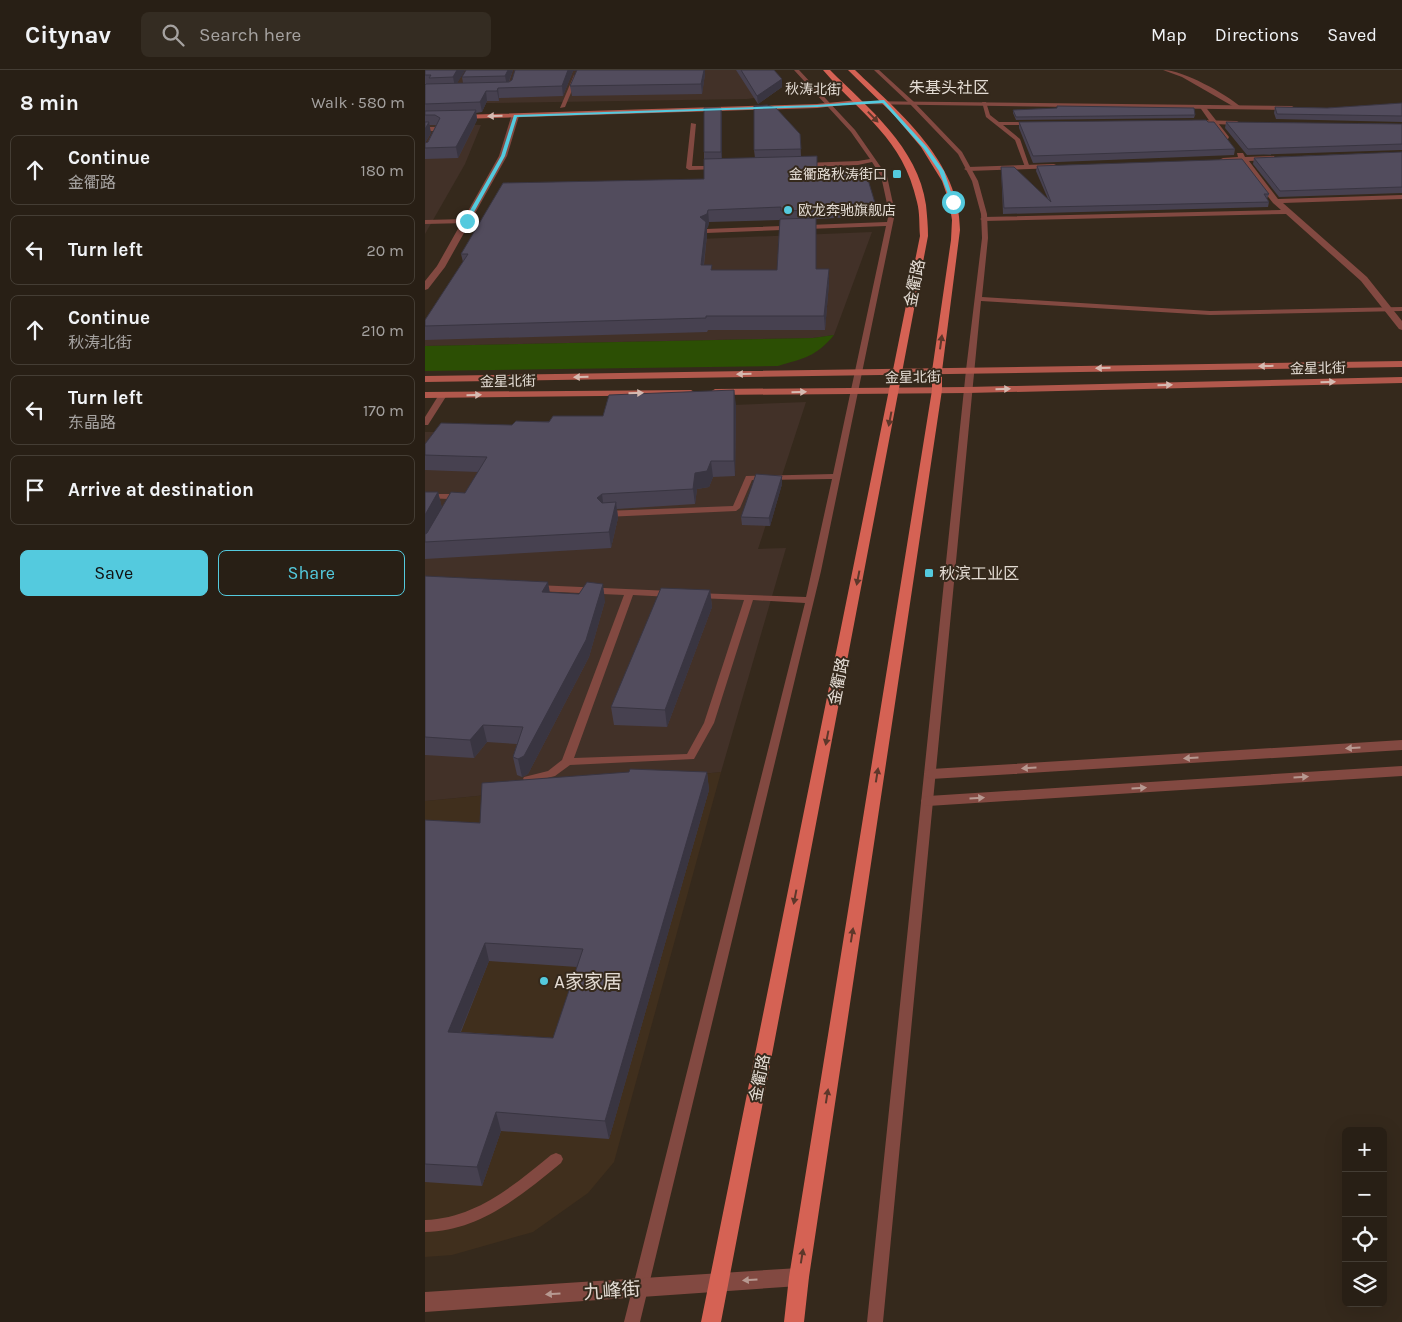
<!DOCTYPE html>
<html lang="en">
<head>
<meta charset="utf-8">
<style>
  :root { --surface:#281f15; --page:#342c22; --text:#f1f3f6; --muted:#a5a2a0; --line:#443d34; --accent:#54cade }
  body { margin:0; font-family:Karla,"Noto Sans SC",sans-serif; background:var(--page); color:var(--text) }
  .controls { position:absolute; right:15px; bottom:15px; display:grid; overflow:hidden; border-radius:8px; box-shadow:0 5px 20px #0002 }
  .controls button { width:45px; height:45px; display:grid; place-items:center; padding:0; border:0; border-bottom:1px solid var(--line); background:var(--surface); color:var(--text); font:25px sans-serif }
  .stop { position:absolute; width:15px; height:15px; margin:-11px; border:4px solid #54cade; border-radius:50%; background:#fff }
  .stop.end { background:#54cade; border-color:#fff; box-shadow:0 1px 5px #0008 }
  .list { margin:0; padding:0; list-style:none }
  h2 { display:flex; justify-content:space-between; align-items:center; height:65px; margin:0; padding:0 20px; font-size:21px }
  h2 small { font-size:16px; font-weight:400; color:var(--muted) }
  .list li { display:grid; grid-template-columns:32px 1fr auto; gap:15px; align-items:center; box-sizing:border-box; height:70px; margin:0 10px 10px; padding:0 10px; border:1px solid var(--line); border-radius:8px }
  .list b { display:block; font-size:19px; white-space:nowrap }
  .list p { margin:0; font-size:16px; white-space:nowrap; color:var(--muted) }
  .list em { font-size:16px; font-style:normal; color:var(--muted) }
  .actions { display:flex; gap:10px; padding:15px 20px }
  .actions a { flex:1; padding:11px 0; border:1px solid var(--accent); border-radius:8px; text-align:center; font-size:18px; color:var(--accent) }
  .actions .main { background:var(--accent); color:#111 }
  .icon { flex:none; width:28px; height:28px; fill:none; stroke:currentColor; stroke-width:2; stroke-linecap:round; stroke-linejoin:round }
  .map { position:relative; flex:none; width:977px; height:1252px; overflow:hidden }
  header { display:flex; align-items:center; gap:30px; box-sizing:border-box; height:70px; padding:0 25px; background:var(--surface); border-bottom:1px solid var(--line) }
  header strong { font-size:24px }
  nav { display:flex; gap:28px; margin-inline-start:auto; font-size:18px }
  .search { width:350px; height:45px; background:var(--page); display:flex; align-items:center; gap:12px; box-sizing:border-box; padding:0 18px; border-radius:8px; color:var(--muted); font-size:19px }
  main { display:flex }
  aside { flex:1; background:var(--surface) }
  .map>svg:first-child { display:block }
</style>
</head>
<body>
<header>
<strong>Citynav</strong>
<div class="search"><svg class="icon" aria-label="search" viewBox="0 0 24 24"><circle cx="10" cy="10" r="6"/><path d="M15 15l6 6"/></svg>Search here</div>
<nav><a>Map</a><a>Directions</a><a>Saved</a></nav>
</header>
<main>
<aside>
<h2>8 min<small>Walk · 580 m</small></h2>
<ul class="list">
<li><svg class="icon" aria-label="ahead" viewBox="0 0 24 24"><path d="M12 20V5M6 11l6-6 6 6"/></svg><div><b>Continue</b><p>金衢路</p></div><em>180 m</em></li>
<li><svg class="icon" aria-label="left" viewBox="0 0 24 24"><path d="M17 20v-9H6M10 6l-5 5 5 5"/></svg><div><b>Turn left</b></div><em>20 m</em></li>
<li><svg class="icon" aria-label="ahead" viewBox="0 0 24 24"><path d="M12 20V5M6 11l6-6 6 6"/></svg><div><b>Continue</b><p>秋涛北街</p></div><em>210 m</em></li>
<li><svg class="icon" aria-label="left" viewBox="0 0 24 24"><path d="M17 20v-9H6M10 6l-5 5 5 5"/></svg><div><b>Turn left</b><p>东晶路</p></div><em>170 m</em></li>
<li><svg class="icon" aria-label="arrive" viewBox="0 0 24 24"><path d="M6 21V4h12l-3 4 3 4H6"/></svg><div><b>Arrive at destination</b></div></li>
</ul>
<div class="actions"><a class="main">Save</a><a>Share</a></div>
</aside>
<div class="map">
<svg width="977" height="1252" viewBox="0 0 977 1252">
  <rect width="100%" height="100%" fill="#35291c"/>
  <path fill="#402f1d" d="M296,702L189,1092L163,1123L108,1162L27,1185L0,1187V731Z"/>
  <path fill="#423128" d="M0,0H342L357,17L344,26L322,29L0,34Z
    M29,54L56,55L40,94L0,164V55Z
    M447,162L409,265L388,268L0,276V252L274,169Z
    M381,332L333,479L361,478L296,702L0,731V362L180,361L186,340Z"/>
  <path fill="#2c4f04" d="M409,265C391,287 379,288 353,296L0,301V276L388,268Z"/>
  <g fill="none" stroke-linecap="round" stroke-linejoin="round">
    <path fill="#824941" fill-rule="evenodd" d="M369,0H374L430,60L462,106L470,143L396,501L215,1252H199L380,533L328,530L289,653L269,689L145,695L130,706L103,713L98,709L99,707L123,701L137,690L199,525L111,521L106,518L111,515L246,521L251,524L246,527L208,525L149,688L262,684L279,653L319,530L273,528L270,527L268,525L270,523L381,527L407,409L327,410L315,438L311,441L180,447L176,444L180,441L308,436L321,406L408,404L461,156L281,163L278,161L281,159L462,152L464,143L456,106L447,92L433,95L379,97L376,95L379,93L433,91L445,89L426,62Z
      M449,0H454L488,31L537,82L553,111L562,144L563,168L557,227L785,241L977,237V241L785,245L556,231L458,1252H442L541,300L557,168L556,144L547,111L533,84L484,33Z
      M149,5L153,6L140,37L135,38Z
      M557,32H561L565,45L574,52H609L610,53L607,55H578L595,69L605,98L600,97L590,70L561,47Z
      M769,50L812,51L815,53L812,55L767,53V51Z
      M266,53L271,54L267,96H292L295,98L294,99L264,100L261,98Z
      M0,57H12L15,59L3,82L0,84V77L9,61H0Z
      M0,150L42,149L45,151L42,153L0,154Z
      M15,323H21L22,325L3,355H0V347Z
      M0,424H30L34,427L30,434L27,435L23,432L24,429L0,428Z
      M131,1083L136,1085L138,1089L136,1093C96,1126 54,1161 0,1162V1150C51,1148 88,1116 126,1085Z"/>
    <path fill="#824941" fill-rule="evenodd" d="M738,0C758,0 801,24 816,37L811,38L757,7Z
      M775,35H779L804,67L803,69H797L774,36Z
      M87,44L94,46L82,86L20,197L3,219L0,220V211L12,196L74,86Z
      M812,83H818L820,87L849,86L850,88L846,90L824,91L853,129L977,125V129L858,133L942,207L977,251V260L974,259L936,211L861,144L559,151L555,149L559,147L856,140L848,133L816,92H798L794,90L798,88L813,87Z
      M629,94L633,96L632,98L543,101L539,99L543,97Z
      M977,670V680L506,709L501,707L499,704L501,701L506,699Z
      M977,696V706L503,736L498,735L496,731L498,727L503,726Z
      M374,1198L381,1200L384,1207L381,1214L374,1216L0,1242V1222Z"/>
    <path fill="#824941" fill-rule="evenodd" d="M431,31L867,36L870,38L867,40L433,34L430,32Z"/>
    <path fill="#b1584c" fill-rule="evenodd" d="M433,30L436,32L435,33L392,38L0,50V46L392,34Z
      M977,291V297L0,312V306Z
      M977,307V313L543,323L290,325L285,322L290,319L543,317Z
      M266,320L271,323L270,325L0,328V322Z"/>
    <path fill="#d56254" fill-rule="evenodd" d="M398,0H405C443,38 493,77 501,135C502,145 503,156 503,166L296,1252H276L495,166C494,155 495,143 492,132C478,68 437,46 398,0Z
      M423,0H430C475,43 535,92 535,160L517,301V320L384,1207L379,1252H359L364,1207L507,320V301L526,170L527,150L524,131L517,111L496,77L469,45Z"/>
  </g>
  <path fill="#474150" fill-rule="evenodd" d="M0,0H40L32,13H38L37,7L88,0L84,12L87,10L90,0H280V4L277,24L147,26L145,16L152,0L148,1L138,26L74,28V31H62L57,42L51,43L52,50L33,88L0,89ZM4,55H11L3,72L0,73L6,63Z
    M311,0H349L357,17L333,34Z
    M977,33V52L851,49L849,43L850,37L902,38Z
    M296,38L297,49V89L330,88L329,80L375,64L376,86L393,105L450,133V146L391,149V199H404V213L400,260H283L282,262L0,270V256L38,192L36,184L279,109V82ZM355,150L352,200H287L279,195L282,165V158L283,157L284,152Z
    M588,40L770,45L769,48L591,50L588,43Z
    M594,52H783L810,79L809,85L608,93L594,58Z
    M801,52L977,54V80L822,85L800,58Z
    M977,82V123L854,127L828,94L829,88Z
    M612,96L844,124L842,129L844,132L843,137L578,144L576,97L623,129L611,101Z
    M311,335L310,406L288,407L284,417L272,419L270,434L192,439L193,448L186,478L0,489V422H13L17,438L40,423L53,402L0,400V374L87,355L178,346Z
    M357,414L345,456L317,455L316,447Z
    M0,506L125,522L180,531L164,587L103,704L97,707L92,705L88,687L92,674L62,672L49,688L0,685Z
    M285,520L287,537L242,657L189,655L186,637Z
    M282,702L284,720L184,1069L76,1061L57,1116L0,1112V750L55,753ZM64,891L152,897L128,968L36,962Z"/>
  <path fill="#393541" d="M32,0H40L30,17L28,7Z
    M83,0H88L82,16L80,6Z
    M143,0H153L148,1L138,26L137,16Z
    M279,0H280V4L277,24L276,14Z
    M357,9V17L333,34L332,26Z
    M73,18L74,28V31L72,21Z
    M61,21L62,31L57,42L55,32Z
    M296,38L297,49V93L296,82Z
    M51,40L52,50L33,88L31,77Z
    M4,52L6,63L0,73V59Z
    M283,140L284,152L283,157L282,158V165L277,208L276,195L275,147Z
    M404,199V213L400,260L399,246Z
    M309,320L311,335L310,406L309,391Z
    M286,391L288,407L284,417L272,419L270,434L268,419L270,403Z
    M357,406V414L345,456L344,448Z
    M13,422L17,438L0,467V445Z
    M177,424L179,440L172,428Z
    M191,432L193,448L186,478L184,462Z
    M123,512L126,529L117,522Z
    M178,514L180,531L164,587L103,704L97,707L93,689Z
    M285,520L287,537L242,657L240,640Z
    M58,655L62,672L49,688L45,670Z
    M282,702L284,720L184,1069L180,1051Z
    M60,873L64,891L28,980L23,962Z
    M71,1042L76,1061L57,1116L52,1097Z"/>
  <path fill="#524c5d" stroke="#393541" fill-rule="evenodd" d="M0,0H32L28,7L4,8L6,5H0Z
    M41,0H83L80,6L37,7Z
    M90,0H143L137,16L73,18L72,21H61L55,32L0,34V15L1,14L84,12L87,10Z
    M152,0H279L276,14L145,16Z
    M316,0H349L357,9L332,26Z
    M977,33V46L852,44L850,37L902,38Z
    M342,35L351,38L375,64L376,79L329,80V36Z
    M632,36L769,38L770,45L591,47L588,40L632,38Z
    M279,38H296V82H279Z
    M51,40L31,77L0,78V73L3,72L15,48L10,45H0V41Z
    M781,50L783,52H789L810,79L608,86L594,52Z
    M0,52H4L0,59Z
    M801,52L977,54V74L823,79Z
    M977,82V117L855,121L829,88Z
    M392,86V105L441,103L450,133L391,136V140L356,141V137L283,140L282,144L275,147L281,152L276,195H287L286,200H352L355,149L391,148V199H404L399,246H281V248L0,256V250L43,184H36L78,113L279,109V89Z
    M817,89L844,124H839L844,132L579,138L576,97H589L626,132L612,96Z
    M309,320V391H286L282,401L270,403L268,419L177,424L172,428L177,433L191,432L184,462L0,472V464L2,463L26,422L40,423L62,387L0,385V374L16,353L87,355L91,351L124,352L128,346H178L184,325Z
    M331,404L357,406L344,448L316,447Z
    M0,422H13L0,445Z
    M0,506L123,512L117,522L154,524L162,512L178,514L161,570L99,686L93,689L88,687L98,657L58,655L45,670L0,667Z
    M236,518L285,520L240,640L186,637Z
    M205,699L282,702L180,1051L71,1042L52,1097L0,1094V750L55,753L57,713L204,702ZM60,873L158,879L128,968L23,962Z"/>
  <defs><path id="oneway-solid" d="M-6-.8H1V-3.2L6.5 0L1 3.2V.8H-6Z" transform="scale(1.25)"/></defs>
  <g fill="#d6bab1">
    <use href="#oneway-solid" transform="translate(70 46) rotate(179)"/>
    <use href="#oneway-solid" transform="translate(841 296) rotate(179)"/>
    <use href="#oneway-solid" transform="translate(678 298) rotate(179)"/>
    <use href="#oneway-solid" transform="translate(319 304) rotate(179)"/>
    <use href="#oneway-solid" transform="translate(156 307) rotate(179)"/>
    <use href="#oneway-solid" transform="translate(903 312) rotate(-1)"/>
    <use href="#oneway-solid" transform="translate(740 315) rotate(-1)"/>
    <use href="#oneway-solid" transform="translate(578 319) rotate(-1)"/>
    <use href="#oneway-solid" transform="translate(374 322) rotate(-1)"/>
    <use href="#oneway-solid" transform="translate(211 323) rotate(-1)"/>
    <use href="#oneway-solid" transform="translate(49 325) rotate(-1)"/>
  </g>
  <g fill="#5d372a">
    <use href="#oneway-solid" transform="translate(448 47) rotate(46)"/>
    <use href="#oneway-solid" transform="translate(516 272) rotate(-82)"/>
    <use href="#oneway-solid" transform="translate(465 349) rotate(101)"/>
    <use href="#oneway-solid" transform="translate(433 508) rotate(101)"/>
    <use href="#oneway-solid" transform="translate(402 668) rotate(101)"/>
    <use href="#oneway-solid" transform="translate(452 705) rotate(-81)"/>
    <use href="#oneway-solid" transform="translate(370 827) rotate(101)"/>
    <use href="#oneway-solid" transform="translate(427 865) rotate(-81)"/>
    <use href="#oneway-solid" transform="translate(402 1026) rotate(-81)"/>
    <use href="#oneway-solid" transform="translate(377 1186) rotate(-81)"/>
  </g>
  <g fill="#b79991">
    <use href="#oneway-solid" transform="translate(928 678) rotate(177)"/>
    <use href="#oneway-solid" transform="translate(766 688) rotate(177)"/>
    <use href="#oneway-solid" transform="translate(604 698) rotate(177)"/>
    <use href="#oneway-solid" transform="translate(876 707) rotate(-4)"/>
    <use href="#oneway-solid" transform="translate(714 718) rotate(-4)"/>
    <use href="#oneway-solid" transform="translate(552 728) rotate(-4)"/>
    <use href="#oneway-solid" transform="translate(325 1210) rotate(176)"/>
    <use href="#oneway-solid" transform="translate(128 1224) rotate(176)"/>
  </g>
  <path fill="#54cade" d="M459,30L502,77L519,101L530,134L526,132L514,101L499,79L458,33L392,37L92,47L80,86L44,151H39L76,86L89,45L392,35Z"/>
  <g fill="#54cade" stroke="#35291c" stroke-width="2">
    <rect x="467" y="99" width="10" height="10" rx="2.5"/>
    <circle cx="363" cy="140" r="5"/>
    <rect x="499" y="498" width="10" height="10" rx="2.5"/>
    <circle cx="119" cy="911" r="5"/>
  </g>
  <g text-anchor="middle" stroke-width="4" stroke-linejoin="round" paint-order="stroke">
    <g font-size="14" fill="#e3dbd3" stroke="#35291c">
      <text transform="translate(388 19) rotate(1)" y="5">秋涛北街</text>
      <text transform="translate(893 298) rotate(-1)" y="5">金星北街</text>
      <text transform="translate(488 307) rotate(-1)" y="5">金星北街</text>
      <text transform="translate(83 311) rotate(-1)" y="5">金星北街</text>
    </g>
    <g font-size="14" fill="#e3dbd3" stroke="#35291c" text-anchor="end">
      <text x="462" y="109">金衢路秋涛街口</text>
      <text x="373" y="145" text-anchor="start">欧龙奔驰旗舰店</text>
    </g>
    <g font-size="16" fill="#e3dbd3" stroke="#35291c">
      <text x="524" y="23">朱基头社区</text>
    </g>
    <g font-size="16" fill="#e3dbd3" stroke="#35291c">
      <text transform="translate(489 213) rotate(-79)" y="6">金衢路</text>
      <text transform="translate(413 611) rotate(-79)" y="6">金衢路</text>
      <text transform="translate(334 1008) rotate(-79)" y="6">金衢路</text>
    </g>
    <g font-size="16" fill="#e3dbd3" stroke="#35291c" text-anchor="start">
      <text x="514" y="509">秋滨工业区</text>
    </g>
    <g font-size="19" fill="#e3dbd3" stroke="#35291c" text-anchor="start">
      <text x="129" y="918">A家家居</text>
    </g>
    <g font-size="19" fill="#e3dbd3" stroke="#35291c">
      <text transform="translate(187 1220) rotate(-4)" y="7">九峰街</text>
    </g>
  </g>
</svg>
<div class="controls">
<button>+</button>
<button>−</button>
<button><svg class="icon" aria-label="locate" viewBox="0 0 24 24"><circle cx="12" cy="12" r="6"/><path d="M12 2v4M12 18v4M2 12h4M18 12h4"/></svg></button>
<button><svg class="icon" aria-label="layers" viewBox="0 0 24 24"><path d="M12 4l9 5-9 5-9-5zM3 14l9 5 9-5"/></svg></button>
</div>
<div class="stop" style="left:528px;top:132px"></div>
<div class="stop end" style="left:42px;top:151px"></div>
</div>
</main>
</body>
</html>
